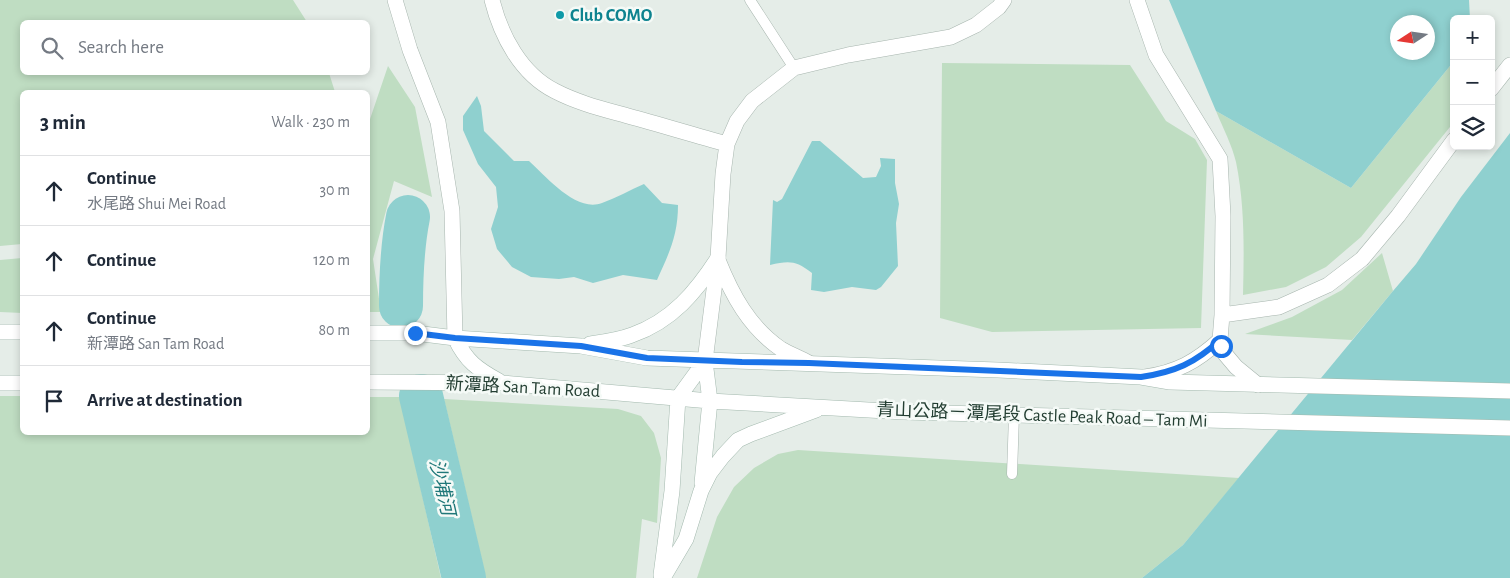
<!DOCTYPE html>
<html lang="en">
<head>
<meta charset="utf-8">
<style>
  :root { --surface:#fff; --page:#f2f2f3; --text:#1f2937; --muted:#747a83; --line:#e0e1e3 }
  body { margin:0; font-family:"Alegreya Sans","Noto Sans TC",sans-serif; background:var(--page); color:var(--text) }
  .controls { position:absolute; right:15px; top:15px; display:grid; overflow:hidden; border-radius:8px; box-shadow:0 2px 8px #0003 }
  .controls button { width:45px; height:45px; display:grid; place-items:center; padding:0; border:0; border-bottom:1px solid var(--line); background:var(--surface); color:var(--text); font:25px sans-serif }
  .compass { position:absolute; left:1390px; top:15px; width:45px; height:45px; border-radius:50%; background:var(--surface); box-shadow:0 2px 8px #0003; rotate:258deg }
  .stop { position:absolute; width:15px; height:15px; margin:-11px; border:4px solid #1a73e8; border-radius:50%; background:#fff }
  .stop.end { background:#1a73e8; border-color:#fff; box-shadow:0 1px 5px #0008 }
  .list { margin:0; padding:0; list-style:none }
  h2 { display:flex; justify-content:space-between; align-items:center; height:65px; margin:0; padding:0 20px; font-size:21px }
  h2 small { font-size:16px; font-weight:400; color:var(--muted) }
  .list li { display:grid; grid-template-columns:32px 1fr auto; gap:15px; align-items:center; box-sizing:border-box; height:70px; padding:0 20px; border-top:1px solid var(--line) }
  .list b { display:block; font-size:19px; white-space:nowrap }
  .list p { margin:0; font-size:16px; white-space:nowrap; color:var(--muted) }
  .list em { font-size:16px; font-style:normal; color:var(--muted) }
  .icon { flex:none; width:28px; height:28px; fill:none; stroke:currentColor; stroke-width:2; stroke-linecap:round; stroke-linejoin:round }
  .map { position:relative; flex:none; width:1510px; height:578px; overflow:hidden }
  .search { position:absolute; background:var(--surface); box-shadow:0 2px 8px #0003; left:20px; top:20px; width:350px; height:55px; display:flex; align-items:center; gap:12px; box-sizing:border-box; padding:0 18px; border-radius:8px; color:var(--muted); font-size:19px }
  .panel { position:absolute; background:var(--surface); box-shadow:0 2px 8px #0003; left:20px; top:90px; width:350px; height:345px; border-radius:8px }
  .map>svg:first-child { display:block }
</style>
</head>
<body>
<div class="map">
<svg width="1510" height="578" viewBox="0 0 1510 578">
  <rect width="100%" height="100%" fill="#e5ede8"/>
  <path fill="#bfddc2" d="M0,0H293L307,22H22V72L329,73L335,92H22V244L0,246Z
    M1454,61V122L1361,237L1326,267L1286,287L1243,295C1244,251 1245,206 1236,162C1232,145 1223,128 1216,111L1351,188Z
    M942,63L1130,65L1166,121L1195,139L1207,160L1201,328L992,332L940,318Z
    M388,66L415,107L432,197L394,181L373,259L381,312H368V125Z
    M1382,253L1393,291L1352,340L1245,334L1292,317L1342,290Z
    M22,258V313L0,312V260Z
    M0,396H22V432H368V397H400L441,578H0Z
    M444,399L618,409L641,416L654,433L661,458L657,523L642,519L636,578H486Z
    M798,450L1239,478L1183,545L1142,578H697L717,517L734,487L754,468L778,454Z"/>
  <path fill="#8fd0cf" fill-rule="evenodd" d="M1169,0H1469L1470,19H1454V61L1351,188L1216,111ZM1428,22V52H1398V22Z
    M477,96L481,106L484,131L514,161H529C546,176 576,213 602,203C616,198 630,190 644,184L662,203L678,205C678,236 669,253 657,280L623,275L593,283L574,277L559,279L531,277L512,267L497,249L491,229L498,207L496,187L478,164L463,130V116Z
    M1510,133V578H1142L1183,545L1393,291L1416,264L1461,197Z
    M812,141H820L863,178L876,177L881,166L880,158L895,159V183L899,204L896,223L898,266L881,287L876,290L852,287L824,292L811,290L812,273C795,260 789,261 770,265L773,200L777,202L782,199Z"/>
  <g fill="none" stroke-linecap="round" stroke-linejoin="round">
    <path stroke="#8fd0cf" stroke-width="44" d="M401,306C401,276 402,247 408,217
      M421,396L464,578"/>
    <defs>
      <path id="lane" d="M750,0L794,68
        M1012,474L1014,415"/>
      <path id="street" d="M395,0L410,50L438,122L452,211L455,338
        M492,0C501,36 521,74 555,91C578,103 603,109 628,116C661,125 694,135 727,144
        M1137,0L1156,55L1220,159L1223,216L1222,315L1220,340L1225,354L1236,367L1258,385
        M1491,89L1510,65
        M718,260C732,295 749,327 781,349C790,354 800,358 809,363
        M1222,315L1279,307L1328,285L1362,259L1398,216L1454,140
        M705,361L718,258L723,174L727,144L737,121L752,101L794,68L848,55L951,37L976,25L999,7L1004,0
        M1145,377C1177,372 1196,362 1220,340"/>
      <path id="secondary" d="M0,332H22
        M368,333H415L455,338L581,346L647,358L998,370L1141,377L1170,382L1510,391
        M455,338C466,361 477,369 499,381
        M590,344C604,342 619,340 632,335C672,321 696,292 718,258
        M368,382L503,383L710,401L904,412L1510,428
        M0,383H22
        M702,483L710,401L705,361
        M661,575L672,491L678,398L705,361
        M663,578L686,539L701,491L710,473L723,456L738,440L751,434L816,410"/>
    </defs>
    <use href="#lane" stroke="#a7b5ae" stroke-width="11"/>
    <use href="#street" stroke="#a7b5ae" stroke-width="16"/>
    <use href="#secondary" stroke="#a3b9ae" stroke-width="16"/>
    <use href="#lane" stroke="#fff" stroke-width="10"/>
    <use href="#street" stroke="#fff" stroke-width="15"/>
    <use href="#secondary" stroke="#fff" stroke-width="15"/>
  </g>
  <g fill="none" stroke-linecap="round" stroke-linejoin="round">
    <path stroke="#1a73e8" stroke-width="6" d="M415,333L455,338L581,346L647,358L742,362L809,363L1141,377C1175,372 1195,363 1220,340L1221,346"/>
  </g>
  <circle fill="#0f9aa8" stroke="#f5faf7" stroke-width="2" cx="560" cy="15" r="5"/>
  <g text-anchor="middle" stroke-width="5" stroke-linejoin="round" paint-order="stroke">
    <g font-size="18" font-weight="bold" fill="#0d838f" stroke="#f5faf7" text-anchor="start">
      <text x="570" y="21">Club COMO</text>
    </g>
    <g font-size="18" fill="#243f33" stroke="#f5faf7">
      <text transform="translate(523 387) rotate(3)" y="6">新潭路 San Tam Road</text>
      <text transform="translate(1042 415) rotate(2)" y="6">青山公路－潭尾段 Castle Peak Road – Tam Mi</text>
    </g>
    <g font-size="19" font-style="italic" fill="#207879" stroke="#f5faf7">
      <text transform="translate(443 487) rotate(77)" y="7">沙埔河</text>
    </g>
  </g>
</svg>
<div class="controls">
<button>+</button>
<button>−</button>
<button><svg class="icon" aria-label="layers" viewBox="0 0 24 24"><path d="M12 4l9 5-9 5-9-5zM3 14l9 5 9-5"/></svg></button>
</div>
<svg class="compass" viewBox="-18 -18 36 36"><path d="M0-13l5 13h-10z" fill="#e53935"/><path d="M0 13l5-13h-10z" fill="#747a83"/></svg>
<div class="stop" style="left:1221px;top:346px"></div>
<div class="stop end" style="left:415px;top:333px"></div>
<div class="search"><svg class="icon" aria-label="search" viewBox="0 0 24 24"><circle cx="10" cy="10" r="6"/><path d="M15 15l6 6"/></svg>Search here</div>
<section class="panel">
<h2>3 min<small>Walk · 230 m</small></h2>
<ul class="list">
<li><svg class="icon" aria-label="ahead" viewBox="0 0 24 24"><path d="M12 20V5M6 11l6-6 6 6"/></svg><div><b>Continue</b><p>水尾路 Shui Mei Road</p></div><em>30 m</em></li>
<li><svg class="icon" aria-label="ahead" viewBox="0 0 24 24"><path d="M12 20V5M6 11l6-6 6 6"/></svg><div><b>Continue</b></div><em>120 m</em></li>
<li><svg class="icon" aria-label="ahead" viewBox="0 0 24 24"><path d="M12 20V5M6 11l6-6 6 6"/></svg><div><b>Continue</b><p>新潭路 San Tam Road</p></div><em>80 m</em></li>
<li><svg class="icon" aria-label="arrive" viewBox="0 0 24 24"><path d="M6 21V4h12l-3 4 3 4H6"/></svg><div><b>Arrive at destination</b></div></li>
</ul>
</section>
</div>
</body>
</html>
